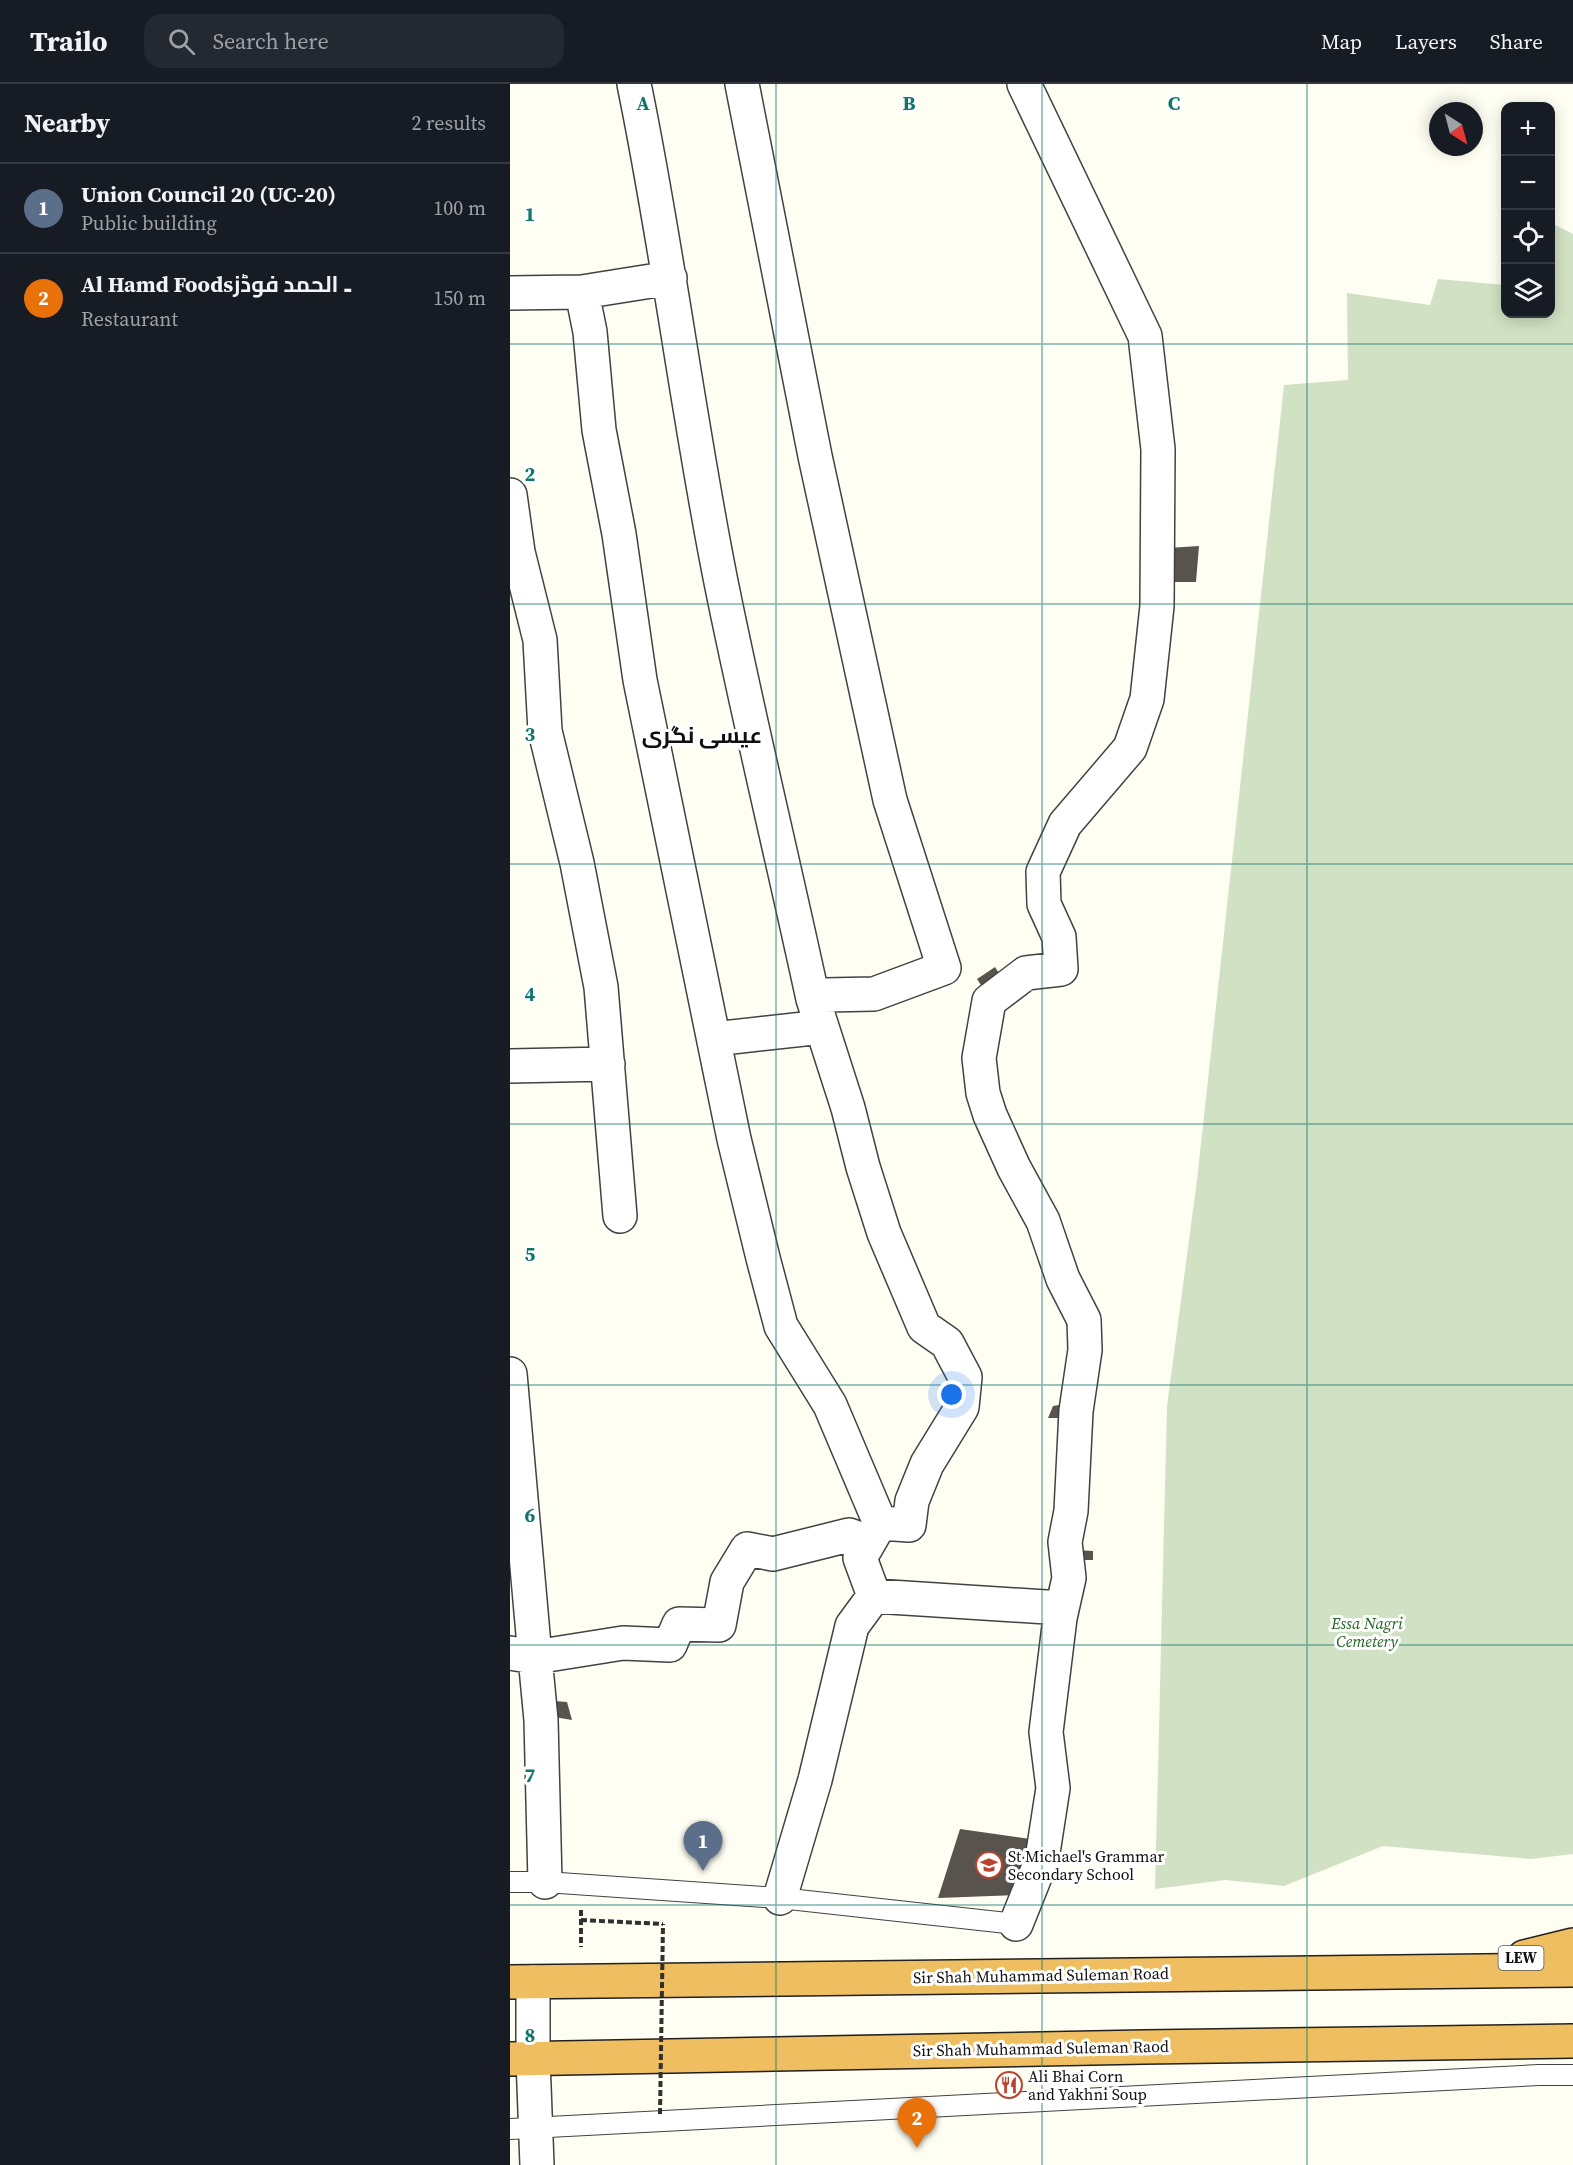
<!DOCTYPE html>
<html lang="en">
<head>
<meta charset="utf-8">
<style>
  :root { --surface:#171b24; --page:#242831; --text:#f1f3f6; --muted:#9ea1a6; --line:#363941; --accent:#d93025 }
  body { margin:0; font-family:"Source Serif 4",Cairo,serif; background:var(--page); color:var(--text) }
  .controls { position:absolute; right:18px; top:18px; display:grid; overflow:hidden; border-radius:12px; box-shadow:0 3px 15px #0003 }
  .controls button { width:54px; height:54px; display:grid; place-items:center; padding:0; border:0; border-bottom:2px solid var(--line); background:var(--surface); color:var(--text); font:30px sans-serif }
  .compass { position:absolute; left:919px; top:18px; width:54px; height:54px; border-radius:50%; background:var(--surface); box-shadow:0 3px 15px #0003; rotate:144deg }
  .you { position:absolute; left:442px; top:1311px; width:21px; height:21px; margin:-15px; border:4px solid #fff; border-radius:50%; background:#1a73e8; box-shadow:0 0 0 9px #1a73e833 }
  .badge { display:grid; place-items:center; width:39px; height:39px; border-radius:50%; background:var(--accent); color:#fff; font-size:20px; font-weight:700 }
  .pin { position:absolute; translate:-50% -50px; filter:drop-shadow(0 2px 3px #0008) }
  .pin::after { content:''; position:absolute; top:32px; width:21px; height:18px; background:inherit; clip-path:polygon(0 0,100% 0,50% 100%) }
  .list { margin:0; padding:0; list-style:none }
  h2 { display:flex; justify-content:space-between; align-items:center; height:78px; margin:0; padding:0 24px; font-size:26px }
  h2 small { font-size:20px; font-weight:400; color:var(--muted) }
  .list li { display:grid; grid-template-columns:39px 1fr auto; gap:18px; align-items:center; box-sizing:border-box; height:90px; padding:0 24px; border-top:2px solid var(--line) }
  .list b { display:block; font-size:22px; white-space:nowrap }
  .list p { margin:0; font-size:20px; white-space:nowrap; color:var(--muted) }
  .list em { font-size:20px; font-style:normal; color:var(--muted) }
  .icon { flex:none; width:33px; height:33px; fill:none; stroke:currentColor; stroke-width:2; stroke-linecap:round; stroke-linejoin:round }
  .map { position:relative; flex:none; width:1063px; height:2081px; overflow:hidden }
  header { display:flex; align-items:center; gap:36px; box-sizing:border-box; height:84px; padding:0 30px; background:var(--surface); border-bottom:2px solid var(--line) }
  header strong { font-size:28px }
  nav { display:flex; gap:33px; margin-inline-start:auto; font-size:21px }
  .search { width:420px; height:54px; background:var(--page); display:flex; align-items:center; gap:15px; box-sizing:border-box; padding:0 21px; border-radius:18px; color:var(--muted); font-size:22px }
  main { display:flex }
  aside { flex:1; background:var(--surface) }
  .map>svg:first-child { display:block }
</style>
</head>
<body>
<header>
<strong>Trailo</strong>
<div class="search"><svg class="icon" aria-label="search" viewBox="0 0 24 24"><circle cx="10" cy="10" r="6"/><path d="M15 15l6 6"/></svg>Search here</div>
<nav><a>Map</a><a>Layers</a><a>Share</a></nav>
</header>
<main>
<aside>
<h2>Nearby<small>2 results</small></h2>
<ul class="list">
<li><span class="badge" style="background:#5c6f8a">1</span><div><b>Union Council 20 (UC-20)</b><p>Public building</p></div><em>100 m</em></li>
<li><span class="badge" style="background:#e8710a">2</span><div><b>Al Hamd Foods۔ الحمد فوڈز</b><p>Restaurant</p></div><em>150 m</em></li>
</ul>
</aside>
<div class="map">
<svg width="1063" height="2081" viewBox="0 0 1063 2081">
  <rect width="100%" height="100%" fill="#fefef2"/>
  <path fill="#d1e1c3" d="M1041,139L1063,150V1770L1021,1775L873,1762L774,1802L715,1796L645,1805L657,1322L687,1096L774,301L838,296L837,209L920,221L928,195L995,201L996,230H1040Z"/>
  <path fill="#58534c" d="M689,462L686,498H659L658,464Z
    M485,883L494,897L476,909L467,895Z
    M555,1320L553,1334H538L543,1322Z
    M566,1466L583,1467V1476H565Z
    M44,1617L57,1618L62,1636L44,1633Z
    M450,1745L528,1756L509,1811L428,1814Z"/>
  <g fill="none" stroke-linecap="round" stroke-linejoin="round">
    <defs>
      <path id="lane" d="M0,1798H35L270,1814L506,1840
        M0,2045L1029,1991H1063"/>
      <path id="street" d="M124,0C158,165 178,333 211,498C239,637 273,776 303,915
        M232,0L305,372L380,716L434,884L364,910L315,911L303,915L338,1024L353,1083L374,1149L414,1243L437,1259L455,1293L452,1323L417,1380L402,1417L399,1441L370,1439
        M160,194L72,208L80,248L89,346L109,450L130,596L224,1055L253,1174L271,1242L320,1321L370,1439
        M0,209L72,208
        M0,411L8,468L30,556L35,647L67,779L91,903L110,1132
        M204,955L312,943
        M0,982L98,980
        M0,1290L25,1573L0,1569
        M364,1512L350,1474L369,1441
        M35,1798L31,1636L25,1573L113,1559L160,1561L169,1540L209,1541L217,1498L237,1465L263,1470L339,1451L359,1458
        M270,1814L305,1696L342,1542L364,1512L552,1524
        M506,1840L532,1775L543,1704L536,1648L550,1534L559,1494L555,1458L561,1427L566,1327L575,1266L574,1236L553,1195L533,1137L504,1084L480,1031L473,1009L469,974L479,917L516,889L551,885L549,853L534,820L533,788L555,740L620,664L637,615L647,522L648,365L635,252L514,0
        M23,1898V1975L27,2081"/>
      <path id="highway" d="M1014,1873L1063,1861
        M0,1898L1063,1886
        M0,1975L634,1963L1063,1957"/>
    </defs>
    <use href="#lane" stroke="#424242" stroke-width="22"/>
    <use href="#street" stroke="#424242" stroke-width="36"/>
    <use href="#highway" stroke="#202020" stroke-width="36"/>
    <path stroke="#313131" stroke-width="4" stroke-dasharray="6 3" stroke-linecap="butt" d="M71,1826V1863
      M71,1836L153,1840"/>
    <use href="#lane" stroke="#fff" stroke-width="20"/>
    <use href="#street" stroke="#fff" stroke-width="33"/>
    <use href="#highway" stroke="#efbe60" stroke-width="33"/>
    <path stroke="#313131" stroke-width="4" stroke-dasharray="6 3" stroke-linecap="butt" d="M150,2030L153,1840"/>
  </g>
  <path fill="none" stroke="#0f766e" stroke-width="1.5" stroke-opacity="0.55" d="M266,0V2081M532,0V2081M797,0V2081M0,260H1063M0,520H1063M0,780H1063M0,1040H1063M0,1301H1063M0,1561H1063M0,1821H1063"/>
  <defs>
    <symbol id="school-ring" viewBox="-11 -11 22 22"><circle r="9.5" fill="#fff" stroke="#bb422c" stroke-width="1.5"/><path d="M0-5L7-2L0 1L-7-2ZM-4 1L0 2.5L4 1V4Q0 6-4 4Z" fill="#bb422c"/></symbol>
    <symbol id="restaurant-ring" viewBox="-11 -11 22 22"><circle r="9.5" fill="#fff" stroke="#bb422c" stroke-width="1.5"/><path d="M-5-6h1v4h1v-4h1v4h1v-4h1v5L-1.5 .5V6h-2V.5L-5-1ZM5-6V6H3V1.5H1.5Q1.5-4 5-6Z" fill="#bb422c"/></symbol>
  </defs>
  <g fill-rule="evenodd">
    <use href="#school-ring" x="464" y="1766" width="30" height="30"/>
    <use href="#restaurant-ring" x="484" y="1986" width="30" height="30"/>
  </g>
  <g text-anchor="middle" stroke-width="6" stroke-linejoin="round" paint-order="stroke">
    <rect fill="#fff" stroke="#575757" stroke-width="1.5" x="988.5" y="1862" width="45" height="24" rx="4.5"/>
    <g font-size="15" font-weight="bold" fill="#0f0f0f">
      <text x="1011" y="1879">LEW</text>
    </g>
    <g font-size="16" font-style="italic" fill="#216521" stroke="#fff">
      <text x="857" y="1545">Essa Nagri<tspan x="857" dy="18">Cemetery</tspan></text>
    </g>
    <g font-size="16" fill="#0f0f0f" stroke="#fff" text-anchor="start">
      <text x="498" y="1778">St Michael's Grammar<tspan x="498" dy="18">Secondary School</tspan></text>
      <text x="518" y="1998">Ali Bhai Corn<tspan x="518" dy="18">and Yakhni Soup</tspan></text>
    </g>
    <g font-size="16" fill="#0f0f0f" stroke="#fff">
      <text transform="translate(531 1891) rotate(-1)" y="6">Sir Shah Muhammad Suleman Road</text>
      <text transform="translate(531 1964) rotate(-1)" y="6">Sir Shah Muhammad Suleman Raod</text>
    </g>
    <g font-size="22" font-weight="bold" fill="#0f0f0f" stroke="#fff">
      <text x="192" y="659">عیسی نگری</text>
    </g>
  </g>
  <g font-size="20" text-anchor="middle" font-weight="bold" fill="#0f766e" stroke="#fff" stroke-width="6" stroke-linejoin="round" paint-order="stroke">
    <text x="133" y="26">A</text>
    <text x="399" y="26">B</text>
    <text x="664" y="26">C</text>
    <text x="20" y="137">1</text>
    <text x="20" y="397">2</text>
    <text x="20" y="657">3</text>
    <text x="20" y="917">4</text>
    <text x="20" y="1177">5</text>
    <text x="20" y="1438">6</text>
    <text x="20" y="1698">7</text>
    <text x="20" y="1958">8</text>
  </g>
</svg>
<div class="controls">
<button>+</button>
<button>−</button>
<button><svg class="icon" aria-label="locate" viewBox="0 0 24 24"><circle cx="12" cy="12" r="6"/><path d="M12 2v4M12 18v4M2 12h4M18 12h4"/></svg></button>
<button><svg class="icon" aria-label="layers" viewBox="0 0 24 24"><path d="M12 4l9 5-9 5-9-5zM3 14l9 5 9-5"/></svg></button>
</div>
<svg class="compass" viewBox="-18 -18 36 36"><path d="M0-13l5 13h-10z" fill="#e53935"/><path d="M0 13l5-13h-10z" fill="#9ea1a6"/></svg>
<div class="you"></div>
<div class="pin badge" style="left:193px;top:1787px;background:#5c6f8a">1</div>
<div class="pin badge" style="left:407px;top:2064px;background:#e8710a">2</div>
</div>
</main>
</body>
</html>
